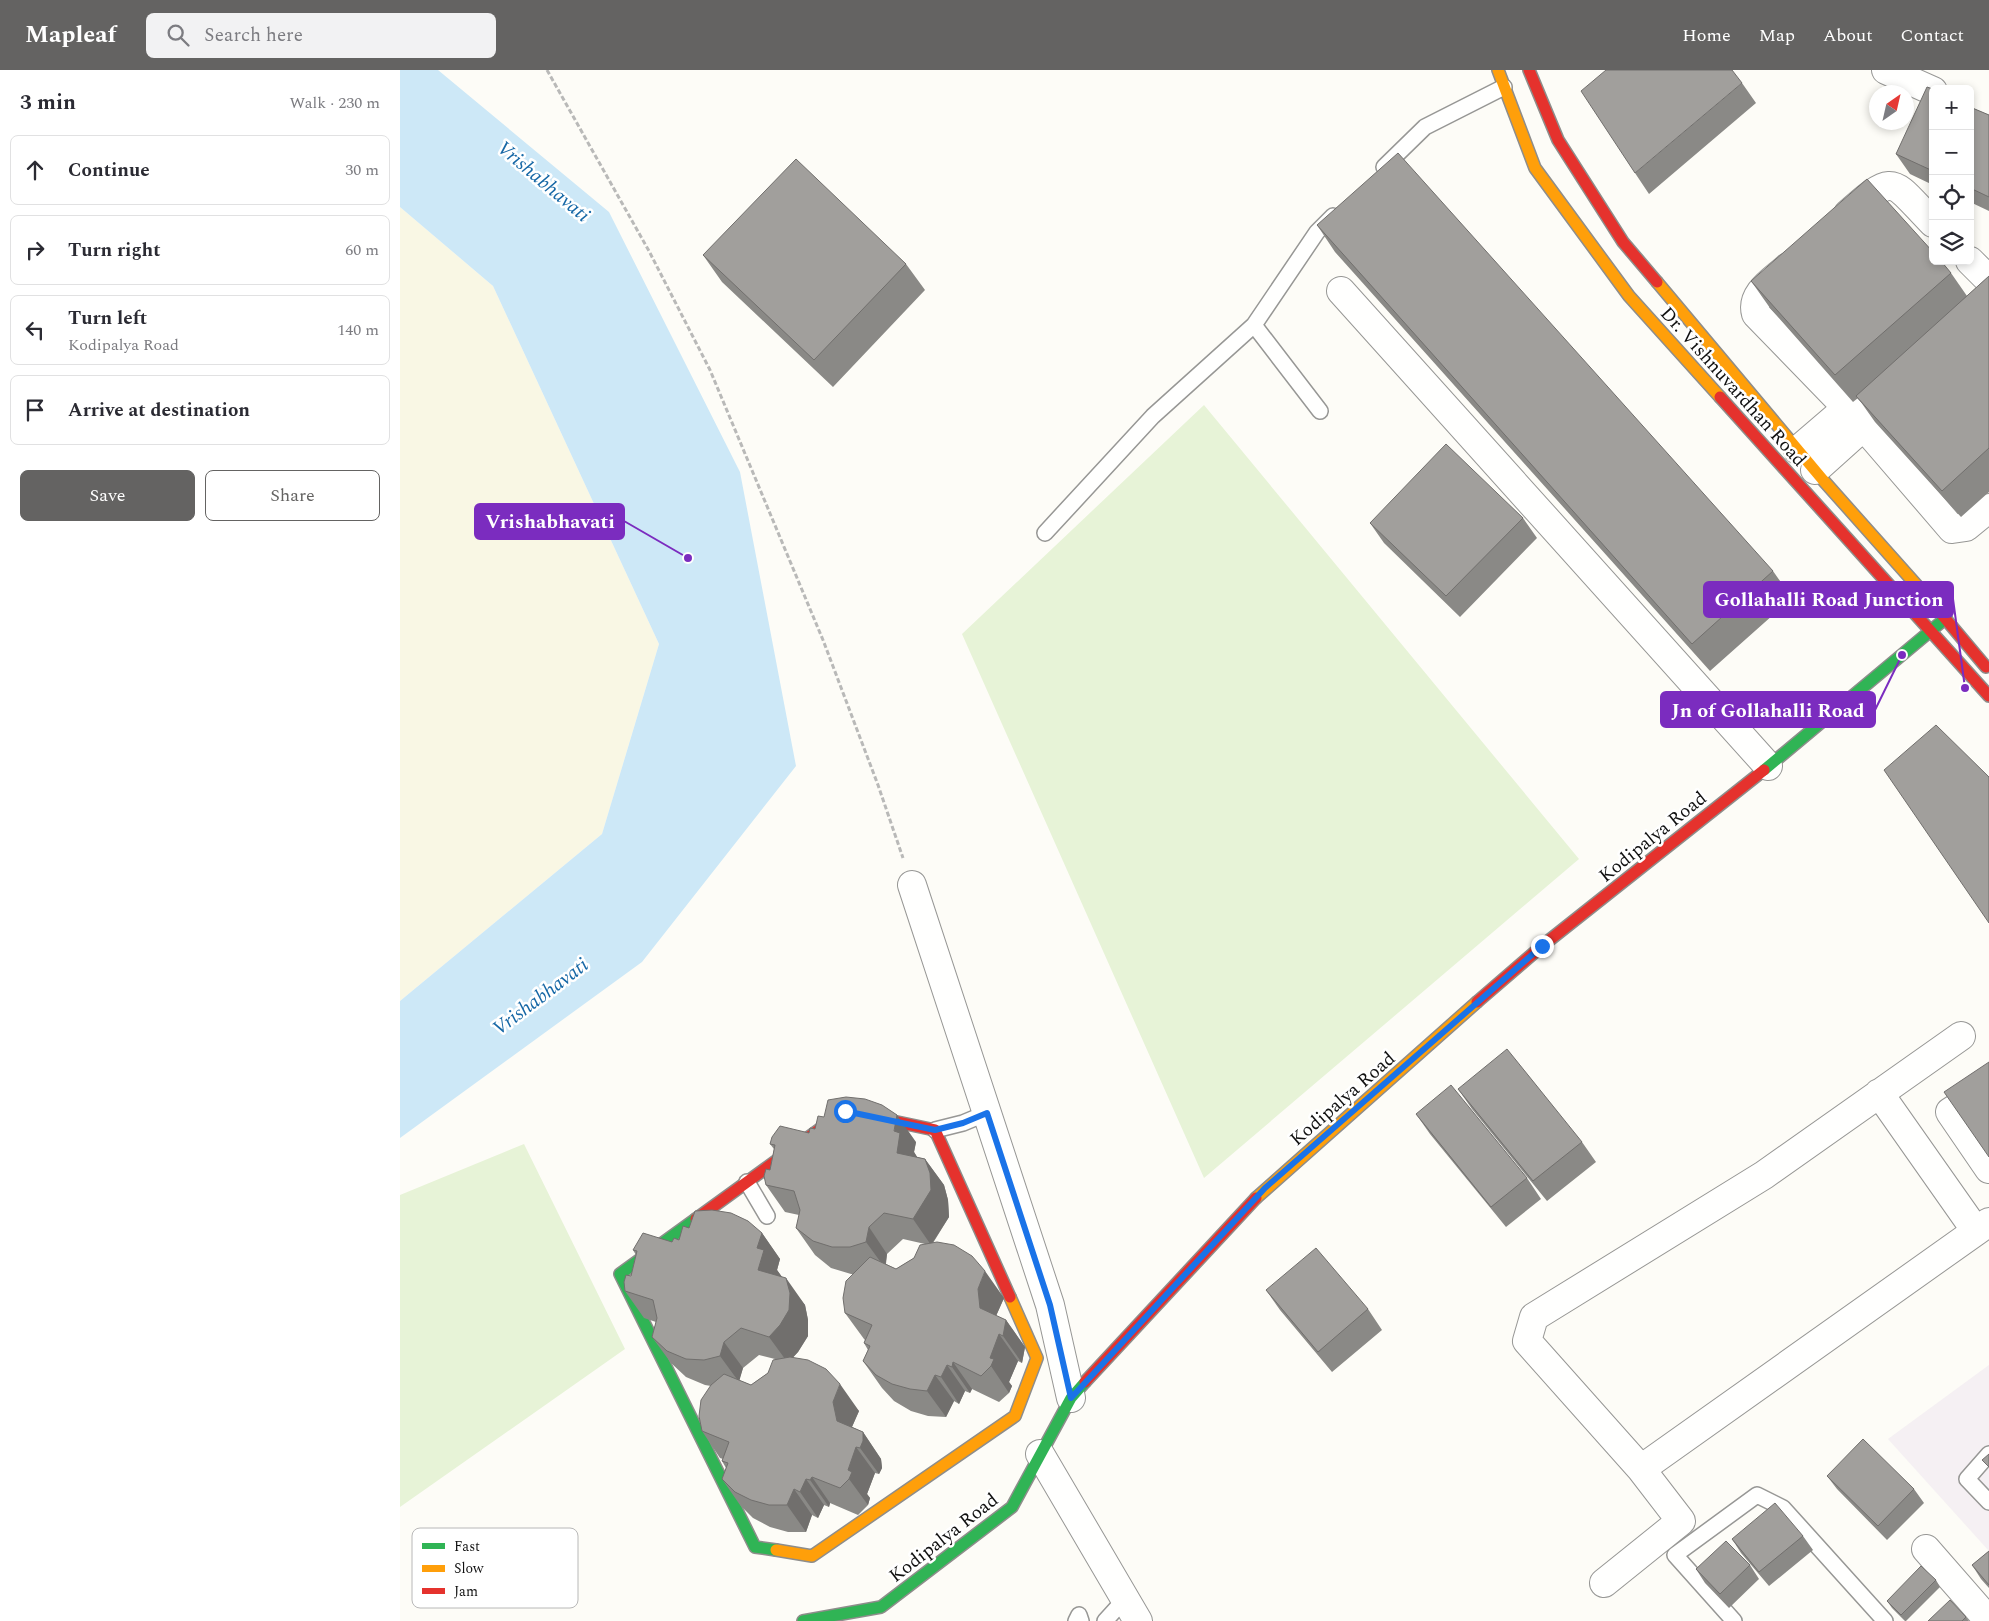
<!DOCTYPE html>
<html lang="en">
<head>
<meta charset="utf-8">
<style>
  :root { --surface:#fff; --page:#f2f2f3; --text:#2b2b33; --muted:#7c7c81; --line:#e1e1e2; --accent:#646362 }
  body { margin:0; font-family:Spectral,serif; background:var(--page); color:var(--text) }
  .controls { position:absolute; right:15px; top:15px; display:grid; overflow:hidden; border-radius:8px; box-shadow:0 2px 8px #0003 }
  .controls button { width:45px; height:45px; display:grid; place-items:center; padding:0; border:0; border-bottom:1px solid var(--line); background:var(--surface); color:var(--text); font:25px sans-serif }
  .compass { position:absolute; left:1469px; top:15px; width:45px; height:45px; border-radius:50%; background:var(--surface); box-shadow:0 2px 8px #0003; rotate:34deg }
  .stop { position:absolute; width:15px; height:15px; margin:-11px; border:4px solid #1a73e8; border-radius:50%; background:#fff }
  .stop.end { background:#1a73e8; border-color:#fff; box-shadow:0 1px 5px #0008 }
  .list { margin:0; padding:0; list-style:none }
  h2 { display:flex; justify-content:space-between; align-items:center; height:65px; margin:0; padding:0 20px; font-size:21px }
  h2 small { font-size:16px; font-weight:400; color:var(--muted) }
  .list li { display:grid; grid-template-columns:32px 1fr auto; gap:15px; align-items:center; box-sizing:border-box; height:70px; margin:0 10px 10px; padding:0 10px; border:1px solid var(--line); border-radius:8px }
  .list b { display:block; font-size:19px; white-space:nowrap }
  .list p { margin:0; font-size:16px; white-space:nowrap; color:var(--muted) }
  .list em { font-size:16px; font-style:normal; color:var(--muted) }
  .actions { display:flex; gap:10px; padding:15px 20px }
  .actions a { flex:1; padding:11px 0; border:1px solid var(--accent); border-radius:8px; text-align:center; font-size:18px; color:var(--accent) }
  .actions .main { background:var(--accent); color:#fff }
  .icon { flex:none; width:28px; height:28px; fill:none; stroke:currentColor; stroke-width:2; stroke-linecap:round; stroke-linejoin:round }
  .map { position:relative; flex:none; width:1589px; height:1551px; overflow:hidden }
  header { display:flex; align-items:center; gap:30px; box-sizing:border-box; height:70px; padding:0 25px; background:var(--accent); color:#fff }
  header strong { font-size:24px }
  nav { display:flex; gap:28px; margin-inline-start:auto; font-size:18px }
  .search { width:350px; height:45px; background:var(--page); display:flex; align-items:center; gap:12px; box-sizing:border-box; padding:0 18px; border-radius:8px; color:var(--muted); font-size:19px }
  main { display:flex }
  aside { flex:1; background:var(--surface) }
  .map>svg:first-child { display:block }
</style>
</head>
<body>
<header>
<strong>Mapleaf</strong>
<div class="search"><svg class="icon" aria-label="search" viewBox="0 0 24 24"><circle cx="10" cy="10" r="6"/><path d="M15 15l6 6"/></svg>Search here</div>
<nav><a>Home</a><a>Map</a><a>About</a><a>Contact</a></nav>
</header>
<main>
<aside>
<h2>3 min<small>Walk · 230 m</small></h2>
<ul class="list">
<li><svg class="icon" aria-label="ahead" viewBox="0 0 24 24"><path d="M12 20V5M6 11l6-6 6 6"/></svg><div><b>Continue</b></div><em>30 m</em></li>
<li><svg class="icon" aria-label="right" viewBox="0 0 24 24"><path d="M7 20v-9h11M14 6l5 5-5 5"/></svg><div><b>Turn right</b></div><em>60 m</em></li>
<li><svg class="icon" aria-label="left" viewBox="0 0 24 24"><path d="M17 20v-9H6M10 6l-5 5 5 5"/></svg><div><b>Turn left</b><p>Kodipalya Road</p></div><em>140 m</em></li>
<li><svg class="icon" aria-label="arrive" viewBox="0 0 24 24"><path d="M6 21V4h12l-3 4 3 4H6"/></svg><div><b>Arrive at destination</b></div></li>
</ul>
<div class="actions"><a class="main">Save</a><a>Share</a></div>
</aside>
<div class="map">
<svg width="1589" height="1551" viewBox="0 0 1589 1551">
  <rect width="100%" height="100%" fill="#fdfcf7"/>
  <path fill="#f5f0f3" d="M1589,1295V1481L1488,1369Z"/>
  <path fill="#f9f7e4" d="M0,137L93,216L259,574L202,764L0,931Z"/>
  <path fill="#e7f3d7" d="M804,335L1179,789L804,1108L562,564Z
    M124,1074L225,1279L0,1437V1125Z"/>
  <path fill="#cde8f7" d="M0,0H38L209,142L340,402L396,696L242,892L0,1068V931L202,764L259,574L93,216L0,137Z"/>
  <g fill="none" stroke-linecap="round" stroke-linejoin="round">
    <defs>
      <path id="lane" d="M984,97L1025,57L1104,17
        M854,255L920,341
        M645,463L753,346L854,255L917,162L933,146
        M535,1060L563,1053L587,1043
        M347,1112L367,1146
        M1589,1384L1567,1409L1589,1432
        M676,1551L679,1545L681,1551
        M705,1551L725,1529
        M1334,1551L1275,1485L1357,1425L1383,1438L1485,1551"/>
      <path id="street" d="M1486,0L1533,21
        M1448,144C1496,101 1491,110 1533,153
        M1570,191L1589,210
        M1388,197C1374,210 1350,223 1356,244L1454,345L1552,459L1566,457L1589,438
        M941,221L1368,696
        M1398,380L1447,338
        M1415,400L1464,356
        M512,815L650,1235L671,1328
        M1589,1017L1550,1042L1589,1099
        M1479,1023L1576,1161
        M640,1384L738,1551
        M1241,1399L1589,1152
        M1526,1479L1589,1551
        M1204,1513L1281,1451L1241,1399L1127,1271L1134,1247L1364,1105L1561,966"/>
      <path id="fast" d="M1364,700L1546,548
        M296,1149L220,1204L355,1477L376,1480
        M403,1551L481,1537L612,1437L671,1328L685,1312"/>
      <path id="slow" d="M1098,0L1135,98L1229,226L1320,327
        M1257,212L1423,410L1528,528
        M856,1128L1077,932
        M376,1480L412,1486L615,1346L637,1288L610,1227"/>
      <path id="jam" d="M1129,0L1158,70L1223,172L1257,212
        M1320,327L1589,626
        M1528,528L1586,597
        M1077,932L1142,876L1364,700
        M445,1041L535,1060L610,1227
        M296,1149L445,1041
        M685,1312L856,1128"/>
    </defs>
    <use href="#lane" stroke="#979795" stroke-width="18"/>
    <use href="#street" stroke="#979795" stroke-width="30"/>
    <use href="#fast" stroke="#8e8d8b" stroke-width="14"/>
    <use href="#slow" stroke="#8e8d8b" stroke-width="14"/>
    <use href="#jam" stroke="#8e8d8b" stroke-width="14"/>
    <path stroke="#b9b9b8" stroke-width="3" stroke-dasharray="5 2.5" stroke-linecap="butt" d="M147,0L249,181L310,300L423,570L478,715L503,788"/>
    <use href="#lane" stroke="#fffffe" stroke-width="15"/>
    <use href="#street" stroke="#fffffe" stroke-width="28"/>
    <use href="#fast" stroke="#30b455" stroke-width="11"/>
    <use href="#slow" stroke="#ff9f0a" stroke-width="11"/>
    <use href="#jam" stroke="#e5322d" stroke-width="11"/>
  </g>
  <path fill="#8a8986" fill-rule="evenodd" d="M1342,13L1356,33L1249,124L1235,103Z
    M1533,19V115L1510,104L1496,84Z
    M1570,37L1589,45V141L1570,132Z
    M917,155L1373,501L1392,528L1310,601L935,182Z
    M303,185L506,194L525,220L433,317L322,212Z
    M1551,203L1567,226L1589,206V422L1561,447L1475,352L1458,328L1453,332L1370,238L1351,211Z
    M1123,448L1137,468L1060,547L984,473L970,453Z
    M1058,1019L1182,1072L1196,1092L1147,1131L1072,1039Z
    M1016,1044L1127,1108L1141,1129L1106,1157L1030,1064Z
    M409,1063L516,1072L514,1082L517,1087L525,1089L544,1115L548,1130L549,1147L533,1173L604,1228L596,1246L606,1250L625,1277L622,1293L618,1291L609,1312L612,1316L609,1323L599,1332L572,1319L570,1323L565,1321L559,1334L554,1331L546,1347L528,1346L511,1341L494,1331L482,1318L463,1291L468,1280L464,1273L465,1270L464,1269L445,1243L453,1204H451L431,1198L415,1185L396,1158L399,1145L385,1142L366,1115L370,1100L374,1079L370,1074ZM503,1169L525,1174L514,1188L496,1199L486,1194L487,1184Z
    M289,1158L362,1163L380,1189L377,1200L382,1207L405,1235L408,1250V1266L398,1282L393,1287L459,1341L452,1357L463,1362L481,1389L482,1398L479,1404L475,1403L467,1424L470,1428L468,1435L458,1445L430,1433L429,1437L424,1435L418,1448L412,1445L406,1462H388L370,1457L353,1448L340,1435L322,1409L326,1398L322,1391L323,1389L320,1388L302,1361L311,1316L305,1315L286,1307L271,1293L252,1267L256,1252L244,1248L225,1221L231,1206L236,1185L233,1180L272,1172L279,1170ZM359,1285L375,1289L368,1303L351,1315L339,1310L343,1298Z
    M866,1220L968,1239L982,1260L932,1302L880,1240Z
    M1427,1406L1514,1419L1524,1433L1487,1470L1437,1419Z
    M1403,1466L1413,1480L1369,1516L1341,1483L1332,1469Z
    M1589,1481V1518L1581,1509L1572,1495Z
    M1350,1495L1359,1509L1329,1538L1305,1513L1296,1499Z
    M1536,1510L1540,1517L1506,1551H1505L1492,1538L1487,1531Z
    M1566,1547L1569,1551H1528Z"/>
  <path fill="#716f6d" d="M497,1045L516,1072L514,1082L519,1090L497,1083L494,1061Z
    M525,1089L544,1115L548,1130L549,1147L531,1175L513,1149Z
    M469,1157L487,1184L485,1198L466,1172Z
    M362,1163L380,1189L377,1200L382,1207L358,1200L357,1178Z
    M585,1201L604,1228L596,1246L580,1238L578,1219Z
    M386,1208L405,1235L408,1250V1266L398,1282L388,1293L369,1267Z
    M606,1250L625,1277L622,1293L603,1266Z
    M599,1264L618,1291L609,1312L612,1316L609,1323L591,1296L590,1288Z
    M324,1272L343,1298L339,1312L320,1286Z
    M553,1292L572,1319L570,1323L552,1297Z
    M547,1295L565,1321L559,1334L541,1307Z
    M535,1305L554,1331L546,1347L527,1321Z
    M440,1314L459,1341L451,1359L437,1351L433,1332Z
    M463,1362L481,1389L482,1398L479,1404L460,1378Z
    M456,1377L475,1403L467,1424L470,1428L468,1435L449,1409L448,1400Z
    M412,1407L430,1433L429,1437L410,1410Z
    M406,1409L424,1435L418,1448L400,1422Z
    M394,1419L412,1445L406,1462L387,1435Z"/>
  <path fill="#a19f9c" stroke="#716f6d" d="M1206,0H1332L1342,13L1235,103L1181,21Z
    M1527,17L1533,19V101L1496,84Z
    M1570,37L1589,45V127L1570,118Z
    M998,83L1373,501L1292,574L917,155Z
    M396,89L506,194L414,290L303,185Z
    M1467,109L1533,182V191H1541L1551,203L1435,305L1351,211Z
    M1589,206V378L1542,421L1456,326Z
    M1046,374L1123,448L1046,526L970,453Z
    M1536,655L1589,707V853L1484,700Z
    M1107,979L1182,1072L1133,1111L1058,1019Z
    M1589,992V1087L1544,1022Z
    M1051,1015L1127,1108L1091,1137L1016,1044Z
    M446,1027L465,1029L482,1035L497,1045L494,1061L500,1063L497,1083L525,1089L530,1103L531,1120L513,1149L484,1143L469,1157L466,1172L450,1177H432L413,1171L396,1158L400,1140L394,1121L366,1115L364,1106L366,1099L370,1100L375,1075L370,1074L372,1067L380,1056L409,1063L410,1058L415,1059L418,1046L424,1047L428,1030Z
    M312,1140L331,1143L348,1151L362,1163L357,1178L364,1180L358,1200L386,1208L390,1223L389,1240L380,1255L369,1267L341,1258L324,1272L320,1286L304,1290L286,1289L267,1281L252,1267L257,1248L253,1230L225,1221L224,1212L226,1205L231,1206L237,1181L233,1180L243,1163L272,1172L274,1168L279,1170L283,1156L289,1158L295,1141Z
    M537,1172L554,1175L572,1186L585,1201L578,1219L580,1238L606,1250L603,1266L599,1264L590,1288L594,1289L591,1296L581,1306L553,1292L552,1297L547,1295L541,1307L535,1305L527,1321L510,1319L492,1314L476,1305L463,1291L470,1276L464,1273L472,1255L445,1243L443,1228L446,1211L470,1187L496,1199L514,1188L520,1175Z
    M916,1178L968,1239L918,1282L866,1220Z
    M390,1287L408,1290L426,1299L440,1314L433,1332L437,1351L463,1362V1371L460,1378L456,1377L448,1400L452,1402L449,1409L440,1418L412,1407L410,1410L406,1409L400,1422L394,1419L387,1435H369L351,1430L335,1422L322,1409L328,1393L322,1391L329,1372L302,1361L299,1346L301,1330L311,1315L324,1304L351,1315L368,1303L373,1290Z
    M1463,1369L1514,1419L1478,1456L1427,1406Z
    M1589,1384V1397L1582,1390Z
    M1375,1433L1403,1466L1359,1502L1332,1469Z
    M1326,1471L1350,1495L1320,1524L1296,1499Z
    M1589,1481V1515L1572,1495Z
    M1521,1496L1536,1510L1501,1545L1487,1531Z
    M1550,1530L1566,1547L1562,1551H1528Z"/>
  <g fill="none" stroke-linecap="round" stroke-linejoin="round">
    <path stroke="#1a73e8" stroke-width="6" d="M445,1041L535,1060L563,1053L587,1043L650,1235L671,1328L865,1118L1142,876"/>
  </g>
  <g text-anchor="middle" stroke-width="5" stroke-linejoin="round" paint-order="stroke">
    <g font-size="19" fill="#111" stroke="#fff">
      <text transform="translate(1334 316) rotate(48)" y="7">Dr. Vishnuvardhan Road</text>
      <text transform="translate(1252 766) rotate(-39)" y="7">Kodipalya Road</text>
      <text transform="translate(942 1028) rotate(-41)" y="7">Kodipalya Road</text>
      <text transform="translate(543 1467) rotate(-38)" y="7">Kodipalya Road</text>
    </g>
    <g font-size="20" font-style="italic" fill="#1768a6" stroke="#fff">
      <text transform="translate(144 111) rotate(40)" y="7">Vrishabhavati</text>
      <text transform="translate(140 926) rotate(-37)" y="7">Vrishabhavati</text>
    </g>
  </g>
  <rect x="12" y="1458" width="166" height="80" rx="8" fill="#fff" stroke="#b8b8b8" stroke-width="1"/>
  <rect x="22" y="1473" width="23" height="6" fill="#30b455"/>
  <rect x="22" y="1495" width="23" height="7" fill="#ff9f0a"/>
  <rect x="22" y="1518" width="23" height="6" fill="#e5322d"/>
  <g font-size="14" fill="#111">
    <text x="54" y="1481">Fast</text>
    <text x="54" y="1503">Slow</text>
    <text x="54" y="1526">Jam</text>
  </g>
  <path fill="none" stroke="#7b2cbf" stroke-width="2" d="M288 488L224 451M1565 618L1553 529M1502 585L1475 640"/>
  <g fill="#7b2cbf" stroke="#fff" stroke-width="2">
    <circle cx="288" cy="488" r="5"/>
    <circle cx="1565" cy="618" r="5"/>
    <circle cx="1502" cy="585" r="5"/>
  </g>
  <g fill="#7b2cbf" stroke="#7b2cbf" stroke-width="2">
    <rect x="75" y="434" width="149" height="35" rx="5"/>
    <rect x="1304" y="512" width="249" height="35" rx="5"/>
    <rect x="1261" y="622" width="214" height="35" rx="5"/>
  </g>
  <g font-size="20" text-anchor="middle" font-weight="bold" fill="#fff">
    <text x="150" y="458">Vrishabhavati</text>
    <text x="1429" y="536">Gollahalli Road Junction</text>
    <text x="1368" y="647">Jn of Gollahalli Road</text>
  </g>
</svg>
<div class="controls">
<button>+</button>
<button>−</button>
<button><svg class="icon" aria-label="locate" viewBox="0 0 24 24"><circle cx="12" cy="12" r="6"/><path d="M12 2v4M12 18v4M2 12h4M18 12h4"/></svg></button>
<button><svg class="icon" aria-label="layers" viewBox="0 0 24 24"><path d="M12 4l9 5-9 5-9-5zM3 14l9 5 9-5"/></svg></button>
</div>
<svg class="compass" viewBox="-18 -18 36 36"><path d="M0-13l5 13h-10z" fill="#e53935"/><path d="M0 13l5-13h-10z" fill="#7c7c81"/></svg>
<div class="stop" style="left:445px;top:1041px"></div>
<div class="stop end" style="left:1142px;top:876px"></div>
</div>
</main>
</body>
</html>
